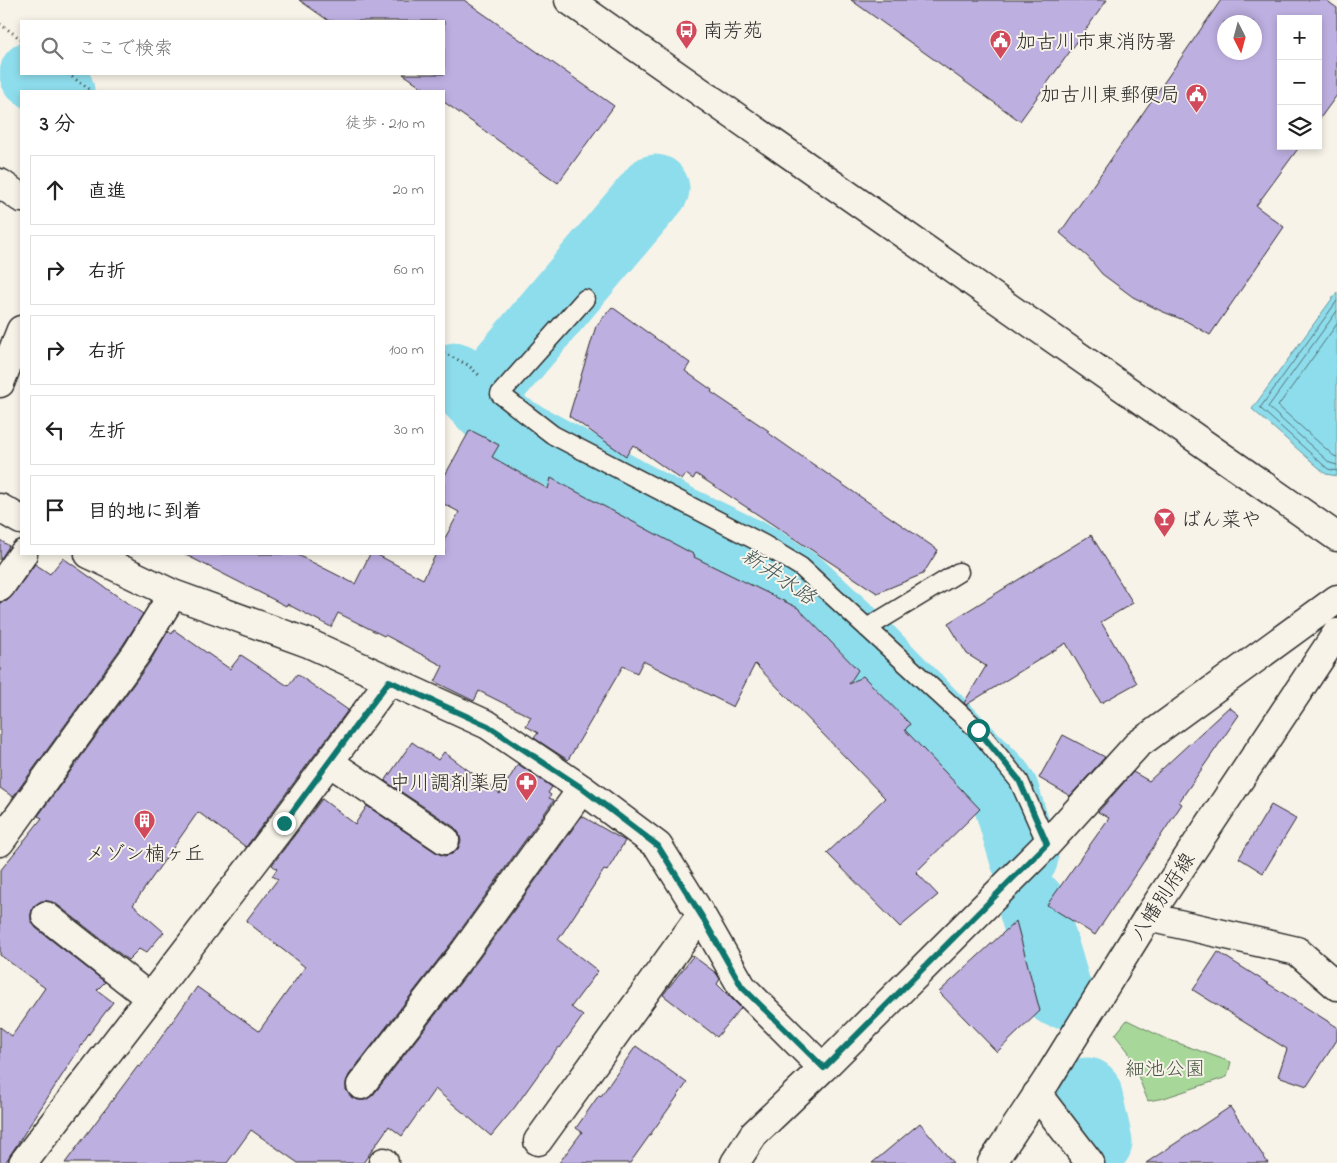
<!DOCTYPE html>
<html lang="ja">
<head>
<meta charset="utf-8">
<style>
  :root { --surface:#fff; --page:#f6f6f6; --text:#222; --muted:#767676; --line:#e0e0e0 }
  body { margin:0; font-family:"Indie Flower","Klee One",sans-serif; background:var(--page); color:var(--text) }
  .controls { position:absolute; right:15px; top:15px; display:grid; overflow:hidden; border-radius:0px; box-shadow:0 2px 8px #0003 }
  .controls button { width:45px; height:45px; display:grid; place-items:center; padding:0; border:0; border-bottom:1px solid var(--line); background:var(--surface); color:var(--text); font:25px sans-serif }
  .compass { position:absolute; left:1217px; top:15px; width:45px; height:45px; border-radius:50%; background:var(--surface); box-shadow:0 2px 8px #0003; rotate:174deg }
  .stop { position:absolute; width:15px; height:15px; margin:-11px; border:4px solid #0f766e; border-radius:50%; background:#fff }
  .stop.end { background:#0f766e; border-color:#fff; box-shadow:0 1px 5px #0008 }
  .list { margin:0; padding:0; list-style:none }
  h2 { display:flex; justify-content:space-between; align-items:center; height:65px; margin:0; padding:0 20px; font-size:21px }
  h2 small { font-size:16px; font-weight:400; color:var(--muted) }
  .list li { display:grid; grid-template-columns:32px 1fr auto; gap:15px; align-items:center; box-sizing:border-box; height:70px; margin:0 10px 10px; padding:0 10px; border:1px solid var(--line); border-radius:0px }
  .list b { display:block; font-size:19px; white-space:nowrap }
  .list em { font-size:16px; font-style:normal; color:var(--muted) }
  .icon { flex:none; width:28px; height:28px; fill:none; stroke:currentColor; stroke-width:2; stroke-linecap:round; stroke-linejoin:round }
  .map { position:relative; flex:none; width:1337px; height:1163px; overflow:hidden }
  .search { position:absolute; background:var(--surface); box-shadow:0 2px 8px #0003; left:20px; top:20px; width:425px; height:55px; display:flex; align-items:center; gap:12px; box-sizing:border-box; padding:0 18px; border-radius:0px; color:var(--muted); font-size:19px }
  .panel { position:absolute; background:var(--surface); box-shadow:0 2px 8px #0003; left:20px; top:90px; width:425px; height:465px; border-radius:0px }
  .map>svg:first-child { display:block }
</style>
</head>
<body>
<div class="map">
<svg width="1337" height="1163" viewBox="0 0 1337 1163">
  <rect width="100%" height="100%" fill="#f7f3e8"/>
  <filter id="ink" filterUnits="userSpaceOnUse"><feTurbulence type="fractalNoise" baseFrequency=".02" numOctaves="2"/><feDisplacementMap in="SourceGraphic" scale="10" xChannelSelector="R" yChannelSelector="G"/><feConvolveMatrix kernelMatrix="1 2 1 2 8 2 1 2 1" color-interpolation-filters="sRGB"/></filter>
  <g filter="url(#ink)">
    <path fill="#a7d899" stroke="#698262" d="M1127,1020L1164,1038L1231,1062L1227,1077L1164,1098L1148,1101L1128,1051L1115,1035Z"/>
    <path fill="#8eddec" stroke="#66969f" d="M1337,292V476L1326,474L1252,409Z"/>
    <g fill="none" stroke-linecap="round" stroke-linejoin="round">
      <path stroke="#537278" stroke-width="1" d="M1337,301L1260,408L1328,469L1337,471
        M1337,311L1268,407L1330,463L1337,465
        M1337,324L1278,406L1334,456L1337,457"/>
      <path stroke="#8eddec" stroke-width="69" d="M34,74L60,91
        M500,373L655,189
        M456,377C474,393 489,412 508,427L680,520L759,558L800,585L856,637L999,783L1005,793L1024,857
        M1032,905L1058,993
        M1087,1092L1098,1142"/>
    </g>
    <path fill="#bdafe0" stroke="#2b2b2b" fill-rule="evenodd" d="M299,0H464L614,106L558,183L444,102V91H428L403,74H444V21H329Z
      M851,0H1107L1020,121Z
      M1221,0H1326L1337,8V95L1318,121V19H1281V146H1300L1256,206L1284,227L1210,335L1186,321L1161,311L1133,297L1102,274L1088,257L1060,233ZM1224,22H1254V52H1224Z
      M612,307L690,363L685,371L712,390L711,392L769,431L767,432L804,458L938,550L923,574L877,593L696,474L693,479L686,474L682,480L633,445L626,456L569,416L596,326Z
      M470,430L499,445L492,457L548,489L551,478L695,555L694,557L798,608L858,670L849,684L863,676L910,724L905,730L980,809L916,872L938,895L900,927L827,853L885,798L755,664L733,707L643,661L637,673L623,666L568,760L534,738L538,733L526,726L531,717L479,691L474,701L435,682L443,666L385,635L384,636L338,613L331,627L287,604L286,606L184,554H296L355,584L370,554H376L423,579L436,554H444V540L459,512L444,504V477Z
      M1091,535L1133,603L1101,622L1137,683L1101,703L1066,643L966,705L964,703L986,666L967,654L948,623Z
      M0,540L9,546L0,560Z
      M63,558L143,614L123,645L13,797L0,788V602L7,601L12,596L35,564L50,574Z
      M174,630L230,669L241,655L288,686L297,674L348,710L246,847L198,812L133,905L164,932L146,953L139,949L128,960L55,903L48,901H41L33,907L31,914V921L36,928L105,982L97,990L113,1002L89,1034L5,1163H0V1027L12,1036L45,988L0,955V871L42,818L38,816L149,663L168,631L172,634Z
      M1229,707L1239,715L1179,802L1182,804L1095,935L1047,905L1109,818L1098,812L1133,772L1149,781Z
      M1063,735L1105,757L1070,796L1039,778Z
      M412,742L438,760L444,752L500,794L518,764L552,787L548,793L551,795L549,798L554,800L452,942L349,1075L346,1082V1090L352,1098L359,1100H366L373,1095L478,960L582,816L625,841L607,871L604,870L558,940L598,971L571,1007L583,1016L560,1048L558,1047L515,1107L491,1136L435,1089L402,1136L389,1126L363,1163H298L251,1130L227,1163H65L138,1066L140,1067L197,987L259,1031L305,967L246,921L278,879L272,876L277,869L272,865L322,799L355,824L367,806L437,853L444,856L452,854L458,849L461,841L459,833L454,827L385,781Z
      M1271,805L1296,819L1263,873L1239,858Z
      M1016,921L1040,1011L997,1052L939,992Z
      M1218,952L1337,1027V1040L1307,1086L1278,1076L1287,1049L1193,990Z
      M693,956L716,973L720,979L717,984L741,1008L717,1037L663,995Z
      M636,1046L687,1083L630,1163H559L582,1132L576,1128L599,1095L601,1096Z
      M1230,1107L1268,1163H1146Z
      M920,1123L953,1163H872Z"/>
    <g fill="none" stroke-linecap="round" stroke-linejoin="round">
      <defs>
        <path id="service" d="M585,299L500,394L553,435L763,544L801,567L978,730L1019,781L1047,844
          M867,628L959,572"/>
        <path id="minor" d="M0,183L21,198
          M0,383L21,330
          M0,508L21,520
          M89,554L173,594L308,643L488,725L582,789L658,846L701,915L742,987L823,1068
          M0,587L23,554
          M329,762L445,840
          M0,842L136,654L173,594
          M46,916L150,998
          M1148,917L1297,951L1337,986
          M361,1085L465,951L582,789
          M1037,1094L1090,1163
          M538,1141L701,915
          M23,1163L284,823L389,681
          M383,1163L384,1162
          M735,1163L754,1134L823,1068L1047,844L1137,745L1337,599"/>
        <path id="tertiary" d="M569,0L1337,537"/>
        <path id="secondary" d="M992,1163L1047,1080L1148,917L1337,633"/>
      </defs>
      <use href="#service" stroke="#2b2b2b" stroke-width="21"/>
      <use href="#minor" stroke="#2b2b2b" stroke-width="31"/>
      <use href="#tertiary" stroke="#2b2b2b" stroke-width="31"/>
      <use href="#secondary" stroke="#2b2b2b" stroke-width="31"/>
      <path stroke="#2b2b2b" stroke-width="3" stroke-dasharray="1 4" stroke-linecap="butt" d="M0,24L21,39
        M68,74L92,91
        M444,353L468,365L479,375"/>
      <use href="#service" stroke="#f7f3e8" stroke-width="18"/>
      <use href="#minor" stroke="#f7f3e8" stroke-width="28"/>
      <use href="#tertiary" stroke="#f7f3e8" stroke-width="28"/>
      <use href="#secondary" stroke="#f7f3e8" stroke-width="28"/>
    </g>
  </g>
  <g fill="none" stroke-linecap="round" stroke-linejoin="round" filter="url(#ink)">
    <path stroke="#0f766e" stroke-width="6" d="M284,823L389,681L488,726L582,788L658,846L701,915L742,987L824,1068L1047,844L1019,780L978,730"/>
  </g>
  <defs>
    <symbol id="bus-pin" viewBox="-11 -11 22 30"><path d="M0 17L-7.5 6A9.5 9.5 0 1 1 7.5 6Z" fill="#d1495b" stroke="#f7f3e8"/><path d="M-5-6H5V4H4V6H2V4H-2V6H-4V4H-5ZM-3.5-4V0h7V-4ZM-3.5 1.2v1.5H-2V1.2ZM2 1.2v1.5H3.5V1.2Z" fill="#fff"/></symbol>
    <symbol id="civic-pin" viewBox="-11 -11 22 30"><path d="M0 17L-7.5 6A9.5 9.5 0 1 1 7.5 6Z" fill="#d1495b" stroke="#f7f3e8"/><path d="M-.6-6.5H3V-4.5H.6V-3L4-1V1h2V6H-6V1h2V-1L-.6-3ZM-1.2 2.5V6h2.4V2.5Z" fill="#fff"/></symbol>
    <symbol id="bar-pin" viewBox="-11 -11 22 30"><path d="M0 17L-7.5 6A9.5 9.5 0 1 1 7.5 6Z" fill="#d1495b" stroke="#f7f3e8"/><path d="M-6-5H6L.8 .8V4.5H3.5V6h-7V4.5H-.8V.8Z" fill="#fff"/></symbol>
    <symbol id="pharmacy-pin" viewBox="-11 -11 22 30"><path d="M0 17L-7.5 6A9.5 9.5 0 1 1 7.5 6Z" fill="#d1495b" stroke="#f7f3e8"/><path d="M-2-6h4v4h4v4h-4v4h-4v-4h-4v-4h4Z" fill="#fff"/></symbol>
    <symbol id="building-pin" viewBox="-11 -11 22 30"><path d="M0 17L-7.5 6A9.5 9.5 0 1 1 7.5 6Z" fill="#d1495b" stroke="#f7f3e8"/><path d="M-4-6H4V6H1V3H-1V6H-4ZM-2.5-4.3h1.7v1.8h-1.7ZM.8-4.3h1.7v1.8H.8ZM-2.5-1h1.7V.8h-1.7ZM.8-1h1.7V.8H.8Z" fill="#fff"/></symbol>
  </defs>
  <g fill-rule="evenodd">
    <use href="#bus-pin" x="674" y="18" width="25" height="34"/>
    <use href="#civic-pin" x="988" y="28" width="25" height="34"/>
    <use href="#civic-pin" x="1184" y="82" width="25" height="34"/>
    <use href="#bar-pin" x="1152" y="506" width="25" height="34"/>
    <use href="#pharmacy-pin" x="514" y="770" width="25" height="34"/>
    <use href="#building-pin" x="132" y="808" width="25" height="34"/>
  </g>
  <g text-anchor="middle" stroke-width="4" stroke-linejoin="round" paint-order="stroke">
    <g font-size="20" fill="#2b2b2b" stroke="#f7f3e8" text-anchor="start">
      <text x="703" y="37">南芳苑</text>
      <text x="1016" y="48">加古川市東消防署</text>
      <text x="1180" y="101" text-anchor="end">加古川東郵便局</text>
      <text x="1181" y="526">ばん菜や</text>
      <text x="510" y="789" text-anchor="end">中川調剤薬局</text>
      <text x="145" y="860" text-anchor="middle">メゾン楠ヶ丘</text>
    </g>
    <g font-size="20" fill="#2b2b2b" stroke="#f7f3e8">
      <text transform="translate(1162 896) rotate(-57)" y="7">八幡別府線</text>
    </g>
    <g font-size="20" fill="#4a5646" stroke="#f7f3e8">
      <text x="1165" y="1075">細池公園</text>
    </g>
    <g font-size="21" font-style="italic" fill="#44585b" stroke="#f7f3e8">
      <text transform="translate(779 576) rotate(34)" y="7">新井水路</text>
    </g>
  </g>
</svg>
<div class="controls">
<button>+</button>
<button>−</button>
<button><svg class="icon" aria-label="layers" viewBox="0 0 24 24"><path d="M12 4l9 5-9 5-9-5zM3 14l9 5 9-5"/></svg></button>
</div>
<svg class="compass" viewBox="-18 -18 36 36"><path d="M0-13l5 13h-10z" fill="#e53935"/><path d="M0 13l5-13h-10z" fill="#767676"/></svg>
<div class="stop" style="left:978px;top:730px"></div>
<div class="stop end" style="left:284px;top:823px"></div>
<div class="search"><svg class="icon" aria-label="search" viewBox="0 0 24 24"><circle cx="10" cy="10" r="6"/><path d="M15 15l6 6"/></svg>ここで検索</div>
<section class="panel">
<h2>3 分<small>徒歩 · 210 m</small></h2>
<ul class="list">
<li><svg class="icon" aria-label="ahead" viewBox="0 0 24 24"><path d="M12 20V5M6 11l6-6 6 6"/></svg><div><b>直進</b></div><em>20 m</em></li>
<li><svg class="icon" aria-label="right" viewBox="0 0 24 24"><path d="M7 20v-9h11M14 6l5 5-5 5"/></svg><div><b>右折</b></div><em>60 m</em></li>
<li><svg class="icon" aria-label="right" viewBox="0 0 24 24"><path d="M7 20v-9h11M14 6l5 5-5 5"/></svg><div><b>右折</b></div><em>100 m</em></li>
<li><svg class="icon" aria-label="left" viewBox="0 0 24 24"><path d="M17 20v-9H6M10 6l-5 5 5 5"/></svg><div><b>左折</b></div><em>30 m</em></li>
<li><svg class="icon" aria-label="arrive" viewBox="0 0 24 24"><path d="M6 21V4h12l-3 4 3 4H6"/></svg><div><b>目的地に到着</b></div></li>
</ul>
</section>
</div>
</body>
</html>
